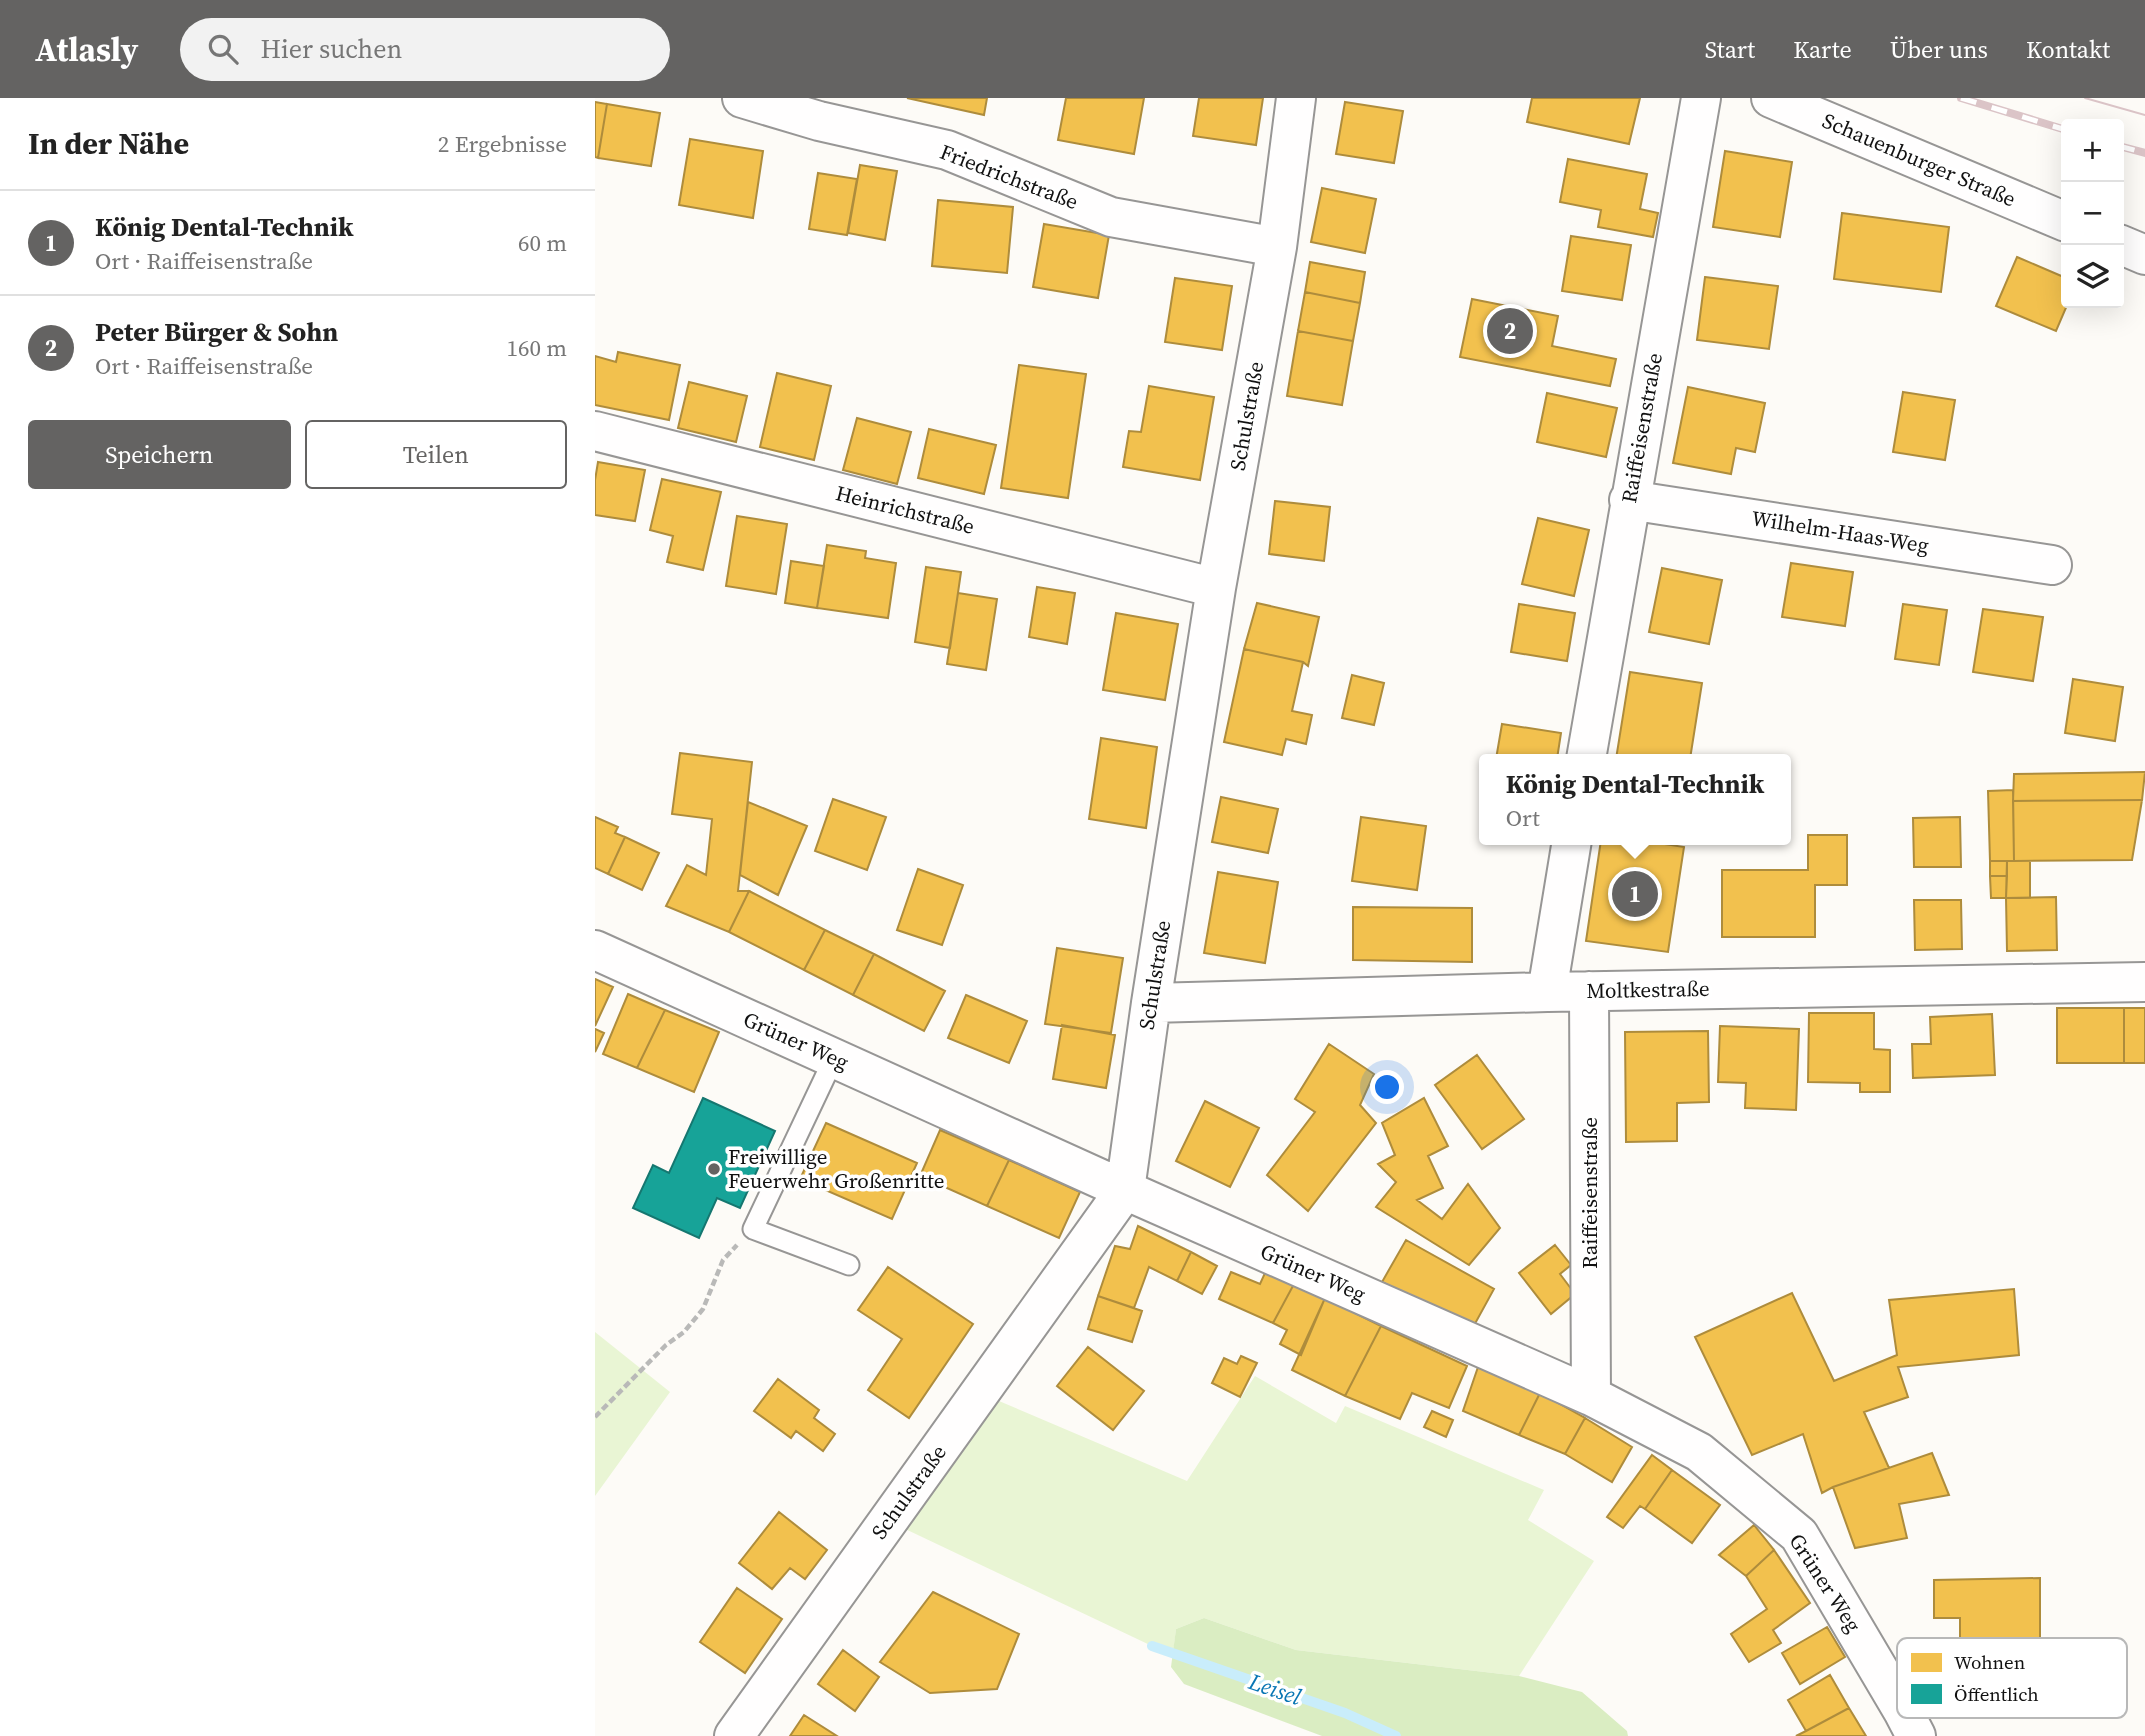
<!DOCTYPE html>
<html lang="de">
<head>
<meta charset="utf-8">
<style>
  :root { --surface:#fff; --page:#f2f2f2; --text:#222; --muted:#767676; --line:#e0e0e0; --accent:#646362 }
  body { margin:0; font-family:"Source Serif 4",serif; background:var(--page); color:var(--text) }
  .controls { position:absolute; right:21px; top:21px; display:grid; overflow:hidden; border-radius:7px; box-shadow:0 7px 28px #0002 }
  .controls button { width:63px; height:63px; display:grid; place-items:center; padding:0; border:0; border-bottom:2px solid var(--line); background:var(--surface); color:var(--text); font:35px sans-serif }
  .you { position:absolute; left:793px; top:990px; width:24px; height:24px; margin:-18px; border:5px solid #fff; border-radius:50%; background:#1a73e8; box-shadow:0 0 0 10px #1a73e833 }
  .badge { display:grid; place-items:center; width:46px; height:46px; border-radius:50%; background:var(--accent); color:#fff; font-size:23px; font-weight:700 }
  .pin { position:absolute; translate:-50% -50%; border:4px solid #fff; box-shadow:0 2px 7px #0006 }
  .popup { position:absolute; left:884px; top:656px; width:312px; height:91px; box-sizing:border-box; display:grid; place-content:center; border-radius:7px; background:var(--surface); filter:drop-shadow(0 2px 5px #0005); font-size:23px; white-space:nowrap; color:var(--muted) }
  .popup b { font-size:26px; color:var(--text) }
  .popup::after { content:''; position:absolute; left:50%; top:100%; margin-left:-14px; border:14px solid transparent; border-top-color:var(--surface) }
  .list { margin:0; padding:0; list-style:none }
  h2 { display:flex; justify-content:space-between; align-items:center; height:91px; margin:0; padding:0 28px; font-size:30px }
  h2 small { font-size:23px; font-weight:400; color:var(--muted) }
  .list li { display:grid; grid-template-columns:46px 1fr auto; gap:21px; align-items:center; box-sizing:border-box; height:105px; padding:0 28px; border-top:2px solid var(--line) }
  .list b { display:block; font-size:26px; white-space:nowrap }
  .list p { margin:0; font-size:23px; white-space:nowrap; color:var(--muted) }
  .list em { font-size:23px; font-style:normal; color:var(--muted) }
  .actions { display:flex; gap:14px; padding:21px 28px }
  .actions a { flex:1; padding:16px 0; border:2px solid var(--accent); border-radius:7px; text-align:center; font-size:24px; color:var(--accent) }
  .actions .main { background:var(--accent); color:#fff }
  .icon { flex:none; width:38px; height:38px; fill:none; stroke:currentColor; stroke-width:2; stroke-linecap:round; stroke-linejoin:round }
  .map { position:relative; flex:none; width:1550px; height:1638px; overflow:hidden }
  header { display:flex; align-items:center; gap:42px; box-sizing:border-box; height:98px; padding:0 35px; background:var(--accent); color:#fff }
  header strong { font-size:33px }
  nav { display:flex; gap:38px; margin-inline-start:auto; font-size:24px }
  .search { width:490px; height:63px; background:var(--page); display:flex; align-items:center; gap:18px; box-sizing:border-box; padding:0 24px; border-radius:38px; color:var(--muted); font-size:26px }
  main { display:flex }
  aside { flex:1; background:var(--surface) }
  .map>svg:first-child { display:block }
</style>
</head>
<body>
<header>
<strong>Atlasly</strong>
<div class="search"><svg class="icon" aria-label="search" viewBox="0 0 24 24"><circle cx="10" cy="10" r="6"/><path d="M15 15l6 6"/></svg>Hier suchen</div>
<nav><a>Start</a><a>Karte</a><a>Über uns</a><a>Kontakt</a></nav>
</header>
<main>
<aside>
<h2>In der Nähe<small>2 Ergebnisse</small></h2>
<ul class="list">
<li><span class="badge">1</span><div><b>König Dental-Technik</b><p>Ort · Raiffeisenstraße</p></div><em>60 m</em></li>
<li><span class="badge">2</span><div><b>Peter Bürger &amp; Sohn</b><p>Ort · Raiffeisenstraße</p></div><em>160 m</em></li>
</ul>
<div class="actions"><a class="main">Speichern</a><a>Teilen</a></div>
</aside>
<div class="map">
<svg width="1550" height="1638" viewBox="0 0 1550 1638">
  <rect width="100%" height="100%" fill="#fdfbf7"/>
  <path fill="#e9f5d4" d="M0,1234L75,1294L0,1398Z
    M660,1278L741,1325L750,1308L949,1392L933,1422L999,1463L924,1578L701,1552L609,1520L581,1531L578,1556L557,1548L306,1429L404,1303L592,1383Z"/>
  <path fill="#daedc2" d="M609,1520L701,1552L924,1578L987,1594L1032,1633L1033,1638H727L589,1586L576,1569L581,1531Z"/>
  <path fill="#f2c14e" stroke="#ae8c3c" stroke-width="2" d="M312,0H392L389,17Z
    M471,0H549L539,56L463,42Z
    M604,0H668L661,47L598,38Z
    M937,0H1045L1034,46L932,24Z
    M0,4L12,6L3,60L0,59Z
    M750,4L808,13L799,65L741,56Z
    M12,6L65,15L56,68L3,60Z
    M95,41L168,53L158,120L84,107Z
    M1130,53L1197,64L1185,139L1118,129Z
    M973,61L1052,76L1045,111L1063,115L1058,139L1003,129L1006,112L965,104Z
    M265,67L302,73L290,142L253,135Z
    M223,75L262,81L252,137L214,131Z
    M727,90L781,101L770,155L716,144Z
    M343,102L418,109L412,175L337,168Z
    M1247,115L1354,129L1346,194L1239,181Z
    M449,126L514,137L503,200L438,189Z
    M976,138L1036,147L1027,202L967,193Z
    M1422,159L1471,180V205H1473L1461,233L1401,208Z
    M715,164L770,174L765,205L710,194Z
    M1110,179L1183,188L1174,251L1102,242Z
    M580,180L637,188L627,252L570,244Z
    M710,194L765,205L758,243L703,233Z
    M877,201L963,218L957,248L1021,261L1015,288L865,259Z
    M703,233L758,243L747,307L692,298Z
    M23,254L85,267L74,322L0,307V258L21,264Z
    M424,267L491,276L473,400L406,390Z
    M182,275L236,288L219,362L165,349Z
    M94,284L152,298L141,344L83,330Z
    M554,288L619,299L605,382L528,369L534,333L546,334Z
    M1093,289L1170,305L1160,354L1141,350L1136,376L1078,365Z
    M1308,294L1360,302L1350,362L1298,354Z
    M952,295L1022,310L1011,359L942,344Z
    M262,320L316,334L302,386L248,372Z
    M334,331L401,347L389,396L323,380Z
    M3,364L50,372L40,423L0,417V382Z
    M67,381L126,394L108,472L72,464L78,438L55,432Z
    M680,403L735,409L729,463L674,456Z
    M142,418L192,426L181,496L131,488Z
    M943,420L994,432L979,498L927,486Z
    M232,447L271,453L270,460L301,465L293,520L222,510Z
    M196,463L229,468L222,510L190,505Z
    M1196,465L1258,474L1250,528L1187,519Z
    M331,469L366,474L355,550L320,544Z
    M1067,470L1127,482L1114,546L1054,534Z
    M442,489L480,495L472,546L434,539Z
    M363,495L402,501L391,572L352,566Z
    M662,505L724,519L713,568L708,564L649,551Z
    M924,506L980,515L972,563L916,554Z
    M1308,506L1352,512L1344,567L1300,561Z
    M1388,511L1448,519L1438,583L1378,574Z
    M521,515L583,526L570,602L508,592Z
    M649,551L708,564L697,613L717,617L711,646L691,641L687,657L629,644Z
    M1035,574L1107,585L1095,661H1021Z
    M757,577L789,585L779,627L747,620Z
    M1478,581L1528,589L1520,643L1470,635Z
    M907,626L966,635L962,661H901Z
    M506,640L562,649L551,730L494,721Z
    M85,655L157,664L143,793H154L134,834L71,808L92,767L111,777L117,721L77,716Z
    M1550,674L1547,702L1418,703L1419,676Z
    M1418,692L1419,763H1395L1393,693Z
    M626,699L683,711L673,755L617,744Z
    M238,701L291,719L272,772L220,753Z
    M1547,702L1537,762L1419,763L1418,703Z
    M153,704L212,728L183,797L145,777Z
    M0,719L23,729L20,735L30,739L13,776L0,770Z
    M766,719L831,728L822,792L757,783Z
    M1365,719L1366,769H1319L1318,720Z
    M1213,737H1252V787H1220V839H1127V772H1213Z
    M30,739L64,755L47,792L13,776Z
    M1006,742H1044L1089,749L1073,854L991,843Z
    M1395,763H1412V778H1395Z
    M1412,763H1435V800H1411Z
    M323,771L368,787L347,847L302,832Z
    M623,774L683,784L670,865L609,855Z
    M1395,778H1412L1411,800H1396Z
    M154,793L230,832L209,872L134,834Z
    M1461,799L1462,852L1412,853L1411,800Z
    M1319,802H1366L1367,851L1320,852Z
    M758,809L877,810V864L758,862Z
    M230,832L279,856L258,897L209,872Z
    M462,850L528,860L516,935L450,926Z
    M279,856L350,893L329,933L258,897Z
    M0,881L18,889L0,928Z
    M33,896L70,912L42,970L8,956Z
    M371,897L432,923L414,965L353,940Z
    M1462,910H1529V965H1462Z
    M1529,910H1550V965H1529Z
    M70,912L124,934L99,994L42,970Z
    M1214,915H1279V951L1295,952V994H1265V985L1213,984Z
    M1397,916L1400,977L1318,980L1317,946H1336L1335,919Z
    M467,927L520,937L511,990L458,981Z
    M1125,928L1204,931L1201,1012L1150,1010L1151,985L1123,984Z
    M0,931L9,935L0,954Z
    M1113,933L1114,1004L1082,1005V1043L1031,1044L1030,934Z
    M734,946L779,976L765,1007L781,1025L713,1113L672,1077L720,1014L700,1001Z
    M882,957L929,1021L887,1051L840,987Z
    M829,1000L853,1048L833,1058L848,1090L822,1102L847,1121L873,1086L905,1130L874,1167L781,1109L801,1084L783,1066L800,1057L787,1025Z
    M610,1003L664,1030L635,1089L581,1063Z
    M231,1025L322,1065L297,1121L205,1081Z
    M345,1032L414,1062L392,1108L325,1078Z
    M414,1062L485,1094L464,1140L392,1108Z
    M543,1128L596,1154L582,1183L554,1169L539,1210L503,1198L520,1148L535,1151Z
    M811,1142L899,1191L876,1233L787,1184Z
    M960,1147L976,1167L965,1176L980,1196L956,1216L924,1175Z
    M596,1154L622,1168L607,1196L582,1183Z
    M293,1169L378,1226L314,1320L273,1292L307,1241L263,1212Z
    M636,1174L665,1186L670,1175L699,1186L678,1225L624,1201Z
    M699,1186L730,1200L706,1257L685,1246L692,1232L678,1225Z
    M1419,1191L1424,1257L1303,1269L1313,1299L1269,1314L1294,1370L1238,1389L1227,1395L1208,1336L1157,1357L1100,1239L1197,1195L1239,1283L1302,1257L1294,1202Z
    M503,1198L547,1213L537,1244L493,1231Z
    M730,1200L786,1228L750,1298L697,1272Z
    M786,1228L872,1268L854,1310L817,1295L805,1321L750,1298Z
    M493,1249L549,1293L518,1332L462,1288Z
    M646,1258L662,1265L645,1299L617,1285L629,1260L642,1266Z
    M883,1269L945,1295L924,1337L868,1313Z
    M183,1281L224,1312L219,1320L240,1336L228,1353L201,1333L196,1340L159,1313Z
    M945,1295L990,1320L970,1356L924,1337Z
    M837,1313L858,1322L851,1339L829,1329Z
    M990,1320L1037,1349L1017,1384L970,1356Z
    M1337,1355L1354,1397L1304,1406L1312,1440L1260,1450L1238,1389Z
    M1057,1357L1077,1372L1050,1411L1045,1408L1028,1430L1012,1419Z
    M1077,1372L1125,1407L1097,1445L1050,1411Z
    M184,1414L232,1452L210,1481L195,1470L177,1491L144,1465Z
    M1159,1427L1179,1452L1151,1478L1124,1457Z
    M1179,1452L1215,1505L1178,1532L1186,1545L1154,1564L1136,1536L1172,1511L1151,1478Z
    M1445,1480V1549L1365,1551V1520H1339V1482Z
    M142,1490L187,1521L150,1575L105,1544Z
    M338,1494L424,1536L402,1591L335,1595L285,1564Z
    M1232,1529L1250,1559L1205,1586L1187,1555Z
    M248,1552L284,1579L260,1613L223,1586Z
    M1235,1577L1254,1610L1211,1633L1193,1602Z
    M1254,1610L1271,1638H1201L1211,1633Z
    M209,1617L242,1638H195Z"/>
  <path fill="#17a398" stroke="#157770" stroke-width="2" d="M108,1000L180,1033L145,1110L122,1100L104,1140L38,1110L58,1067L74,1075Z"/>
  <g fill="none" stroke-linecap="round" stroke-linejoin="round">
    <path stroke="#c9edfb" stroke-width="10" d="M557,1548L750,1615L801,1638"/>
    <defs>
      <path id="service" d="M239,960L158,1131L254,1167"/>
      <path id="minor" d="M147,0L224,23L352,52L516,119L682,149
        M1176,0L1471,124
        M1524,146L1550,157
        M0,333L621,490
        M1034,402L1457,467
        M991,661L1106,0
        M0,852L530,1092L996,1298L1104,1354L1204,1437L1308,1613L1321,1638
        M994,893L996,1298
        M952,894L977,742
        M556,905L952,894L1550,884
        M139,1638L530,1092L556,905L621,490L682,149L701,0"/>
    </defs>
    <use href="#service" stroke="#979695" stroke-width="23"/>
    <use href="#minor" stroke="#979695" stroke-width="42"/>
    <path stroke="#b9b9b8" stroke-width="4.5" stroke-dasharray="7 3.5" stroke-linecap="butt" d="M0,1319L71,1247L89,1234L108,1211L128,1162L142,1147"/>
    <use href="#service" stroke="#fffefe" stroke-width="19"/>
    <use href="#minor" stroke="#fffefe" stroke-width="38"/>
    <path stroke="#dbc4c7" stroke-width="2" d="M1490,0L1550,17"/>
    <defs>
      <path id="rail" d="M1366,0L1471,32
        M1524,48L1550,55"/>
    </defs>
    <use href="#rail" stroke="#dbc4c7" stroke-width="8"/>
    <use href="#rail" stroke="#fff" stroke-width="5" stroke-dasharray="16" stroke-linecap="butt"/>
  </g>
  <circle fill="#646362" stroke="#fff" stroke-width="2.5" cx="119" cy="1071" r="7"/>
  <g text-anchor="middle" stroke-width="7" stroke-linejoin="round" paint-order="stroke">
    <g font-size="21" fill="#111" stroke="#fff">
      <text transform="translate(1324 62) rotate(23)" y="7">Schauenburger Straße</text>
      <text transform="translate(414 79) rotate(21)" y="7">Friedrichstraße</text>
      <text transform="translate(652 318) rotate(-80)" y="7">Schulstraße</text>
      <text transform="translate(1047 330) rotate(-80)" y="7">Raiffeisenstraße</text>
      <text transform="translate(310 412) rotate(14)" y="7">Heinrichstraße</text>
      <text transform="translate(1245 434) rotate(9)" y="7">Wilhelm-Haas-Weg</text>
      <text transform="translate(560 877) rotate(-81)" y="7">Schulstraße</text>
      <text transform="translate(1053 892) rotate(-1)" y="7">Moltkestraße</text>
      <text transform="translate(201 943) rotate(24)" y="7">Grüner Weg</text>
      <text transform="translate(995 1095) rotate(-90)" y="7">Raiffeisenstraße</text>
      <text transform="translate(718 1175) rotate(24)" y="7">Grüner Weg</text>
      <text transform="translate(314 1394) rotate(-54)" y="7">Schulstraße</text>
      <text transform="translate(1230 1485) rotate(57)" y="7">Grüner Weg</text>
    </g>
    <g font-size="21" fill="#111" stroke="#fff" text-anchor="start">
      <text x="133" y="1066">Freiwillige<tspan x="133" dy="24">Feuerwehr Großenritte</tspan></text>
    </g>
    <g font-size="23" font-style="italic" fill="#0976b4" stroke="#fff">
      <text transform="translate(680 1591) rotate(19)" y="8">Leisel</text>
    </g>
  </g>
  <rect x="1302" y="1540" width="230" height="80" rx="10" fill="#fff" stroke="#b8b8b8" stroke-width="2"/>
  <rect x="1316" y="1555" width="31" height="19" fill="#f2c14e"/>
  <rect x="1316" y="1586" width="31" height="20" fill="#17a398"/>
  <g font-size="19" fill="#111">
    <text x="1359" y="1571">Wohnen</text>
    <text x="1359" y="1603">Öffentlich</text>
  </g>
</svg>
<div class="controls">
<button>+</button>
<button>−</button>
<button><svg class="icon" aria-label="layers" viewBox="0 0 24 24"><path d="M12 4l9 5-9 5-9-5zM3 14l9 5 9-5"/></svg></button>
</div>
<div class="you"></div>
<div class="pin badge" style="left:1040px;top:796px">1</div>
<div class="popup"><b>König Dental-Technik</b>Ort</div>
<div class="pin badge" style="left:915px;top:233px">2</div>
</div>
</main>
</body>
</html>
